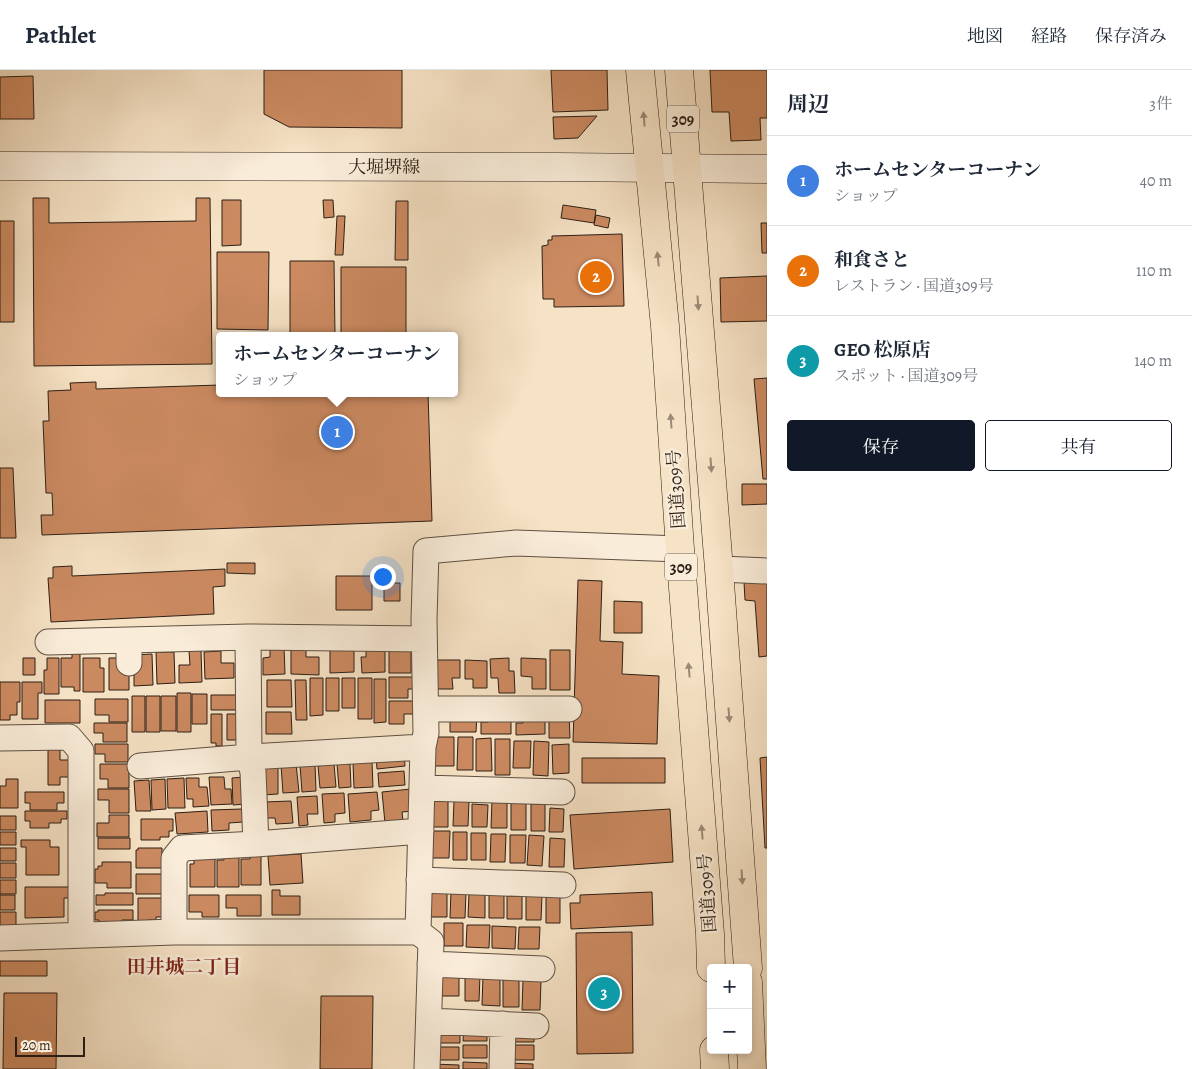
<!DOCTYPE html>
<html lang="ja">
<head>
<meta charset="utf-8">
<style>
  :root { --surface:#fff; --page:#f2f2f3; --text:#1f2937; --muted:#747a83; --line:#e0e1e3; --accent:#111827 }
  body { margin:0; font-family:Alegreya,"Noto Serif JP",serif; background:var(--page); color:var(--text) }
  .controls { position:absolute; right:15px; bottom:15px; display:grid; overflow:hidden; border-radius:5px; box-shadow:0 2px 8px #0003 }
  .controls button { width:45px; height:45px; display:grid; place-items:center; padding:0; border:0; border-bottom:1px solid var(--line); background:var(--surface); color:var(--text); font:25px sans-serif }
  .scale { position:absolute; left:15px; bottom:12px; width:70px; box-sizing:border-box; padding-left:5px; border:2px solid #2c1f15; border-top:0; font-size:14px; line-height:18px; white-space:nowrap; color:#2c1f15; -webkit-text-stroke:4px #f9ecd9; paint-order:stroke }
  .you { position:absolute; left:382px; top:506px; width:18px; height:18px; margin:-12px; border:4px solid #fff; border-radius:50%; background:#1a73e8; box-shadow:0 0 0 8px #1a73e833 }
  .badge { display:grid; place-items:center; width:32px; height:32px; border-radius:50%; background:var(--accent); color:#fff; font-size:16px; font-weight:700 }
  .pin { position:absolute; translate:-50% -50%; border:2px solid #fff; box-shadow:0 1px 5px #0006 }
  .popup { position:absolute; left:216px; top:262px; width:242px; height:65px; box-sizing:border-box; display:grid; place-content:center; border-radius:5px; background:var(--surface); filter:drop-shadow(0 1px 4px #0005); font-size:16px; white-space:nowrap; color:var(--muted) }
  .popup b { font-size:19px; color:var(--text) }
  .popup::after { content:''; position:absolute; left:50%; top:100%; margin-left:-10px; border:10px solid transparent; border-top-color:var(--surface) }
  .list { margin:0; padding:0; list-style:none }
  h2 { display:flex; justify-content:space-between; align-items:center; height:65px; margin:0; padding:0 20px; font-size:21px }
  h2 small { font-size:16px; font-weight:400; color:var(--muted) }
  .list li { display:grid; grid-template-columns:32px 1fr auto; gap:15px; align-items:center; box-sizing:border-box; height:90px; padding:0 20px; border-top:1px solid var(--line) }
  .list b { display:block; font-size:19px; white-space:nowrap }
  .list p { margin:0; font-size:16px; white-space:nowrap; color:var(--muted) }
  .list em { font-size:16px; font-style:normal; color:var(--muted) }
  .actions { display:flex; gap:10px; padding:15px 20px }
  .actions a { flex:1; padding:11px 0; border:1px solid var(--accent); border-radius:5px; text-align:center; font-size:18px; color:var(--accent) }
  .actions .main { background:var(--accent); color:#fff }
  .map { position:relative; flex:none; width:767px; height:999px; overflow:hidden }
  header { display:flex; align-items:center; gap:30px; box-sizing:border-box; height:70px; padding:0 25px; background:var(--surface); border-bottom:1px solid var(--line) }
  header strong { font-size:24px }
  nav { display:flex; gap:28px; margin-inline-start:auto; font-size:18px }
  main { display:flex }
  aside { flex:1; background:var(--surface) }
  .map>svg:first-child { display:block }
</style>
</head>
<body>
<header>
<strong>Pathlet</strong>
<nav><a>地図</a><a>経路</a><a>保存済み</a></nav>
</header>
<main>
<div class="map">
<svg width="767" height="999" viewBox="0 0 767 999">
  <rect width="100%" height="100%" fill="#f6e2c5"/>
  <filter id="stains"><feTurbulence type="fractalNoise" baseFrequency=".004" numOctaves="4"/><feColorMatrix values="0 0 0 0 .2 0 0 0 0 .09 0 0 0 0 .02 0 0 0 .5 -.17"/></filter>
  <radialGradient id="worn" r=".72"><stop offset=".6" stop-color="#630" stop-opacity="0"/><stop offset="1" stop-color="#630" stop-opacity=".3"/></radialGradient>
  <path fill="#cc8a61" stroke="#2c1f15" d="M264,0H402V58L289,57L264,44Z
    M551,0H607L608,40L553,42Z
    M710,0H767V48H760L761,70L731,71L729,42H712Z
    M33,6L34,49H0V7Z
    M597,46L578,68L554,69L553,47Z
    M33,128H49V153L196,151V128H210L212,294L34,296Z
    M222,130H241V175L222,176Z
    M323,130H333L334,147L324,148Z
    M396,131H408V190H395Z
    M563,135L596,140L594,153L561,148Z
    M596,145L610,148L608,158L594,155Z
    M337,146H345L343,185H335Z
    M0,151H14V252H0Z
    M761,153H767V183H762Z
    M622,164L624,236L554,237V229H543L542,176L548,175V170H552V166Z
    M217,182H269L268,260L217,259Z
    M290,191H334L335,266H290Z
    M341,197H406V266H341Z
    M767,206V251L721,252L720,208Z
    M767,308V409H763L754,309Z
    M96,312V319L220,315V323H428L432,451L42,465L41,445H53L52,423H46L43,351H49L48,321L71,320L70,313Z
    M0,398H13L16,468H0Z
    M742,414H767V434L742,435Z
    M227,493H255V504L227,503Z
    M72,496V506L225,499V516L213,517L214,544L51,552L48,508H53V497Z
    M336,506H372V540H336Z
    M578,510L602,511L600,571L623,572L622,604L659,606L657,674L573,672Z
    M744,512H767V586L759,587L755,531L745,530Z
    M384,513H400V531H384Z
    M614,531L642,532V563H614Z
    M354,575V602L330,603V576Z
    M389,575H411V603H389Z
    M366,576H385V602L362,603L361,587H366Z
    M270,577H284L285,604L263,605V588L270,587Z
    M291,578H306V587H319V605L291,604Z
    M201,580L202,612L179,613V595H190L189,581Z
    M550,580H570V620H550Z
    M221,581V593H234V608L205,609L204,582Z
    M156,582H174L175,613L157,614Z
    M72,583H80V621H74V617H61V588H72Z
    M152,584L153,615L134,616V585Z
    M23,588H35V605H23Z
    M47,588H59V624H44V600H47Z
    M83,588H100V598H104V622H83Z
    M109,588H120L129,600V620H109Z
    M509,588V601H514L515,623H499L498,608H491L490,589Z
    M521,588L546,589V619H532V607L521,606Z
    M437,590H460V608H452L453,619H437Z
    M465,590L487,591V618H473V609H465Z
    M389,607H416V619H408V628H389Z
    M310,608H323V645L310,646Z
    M326,608H339V641H326Z
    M342,608H355V638H342Z
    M358,608H372V649H358Z
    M374,609H386V652L374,653Z
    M267,610H291L292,637H267Z
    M295,610H306L307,650H296Z
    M0,612H20V632H17V645H10V650H0Z
    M22,612H42V623H38V649H22Z
    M177,623H191V662H177Z
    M192,624H207V654H192Z
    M211,625H239V640H211Z
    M132,626H145V662H132Z
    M146,626H160V662H146Z
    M161,626H176V661H161Z
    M95,629H128V652H109V645H95Z
    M45,630H80V653H45Z
    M389,631H415V644H404V654H389Z
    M266,642H291L292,664H266Z
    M211,644H222V676H216V673H211Z
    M227,644H239V670H227Z
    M477,644L476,662H450V651Z
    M488,644L511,645V664H481V652H488Z
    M523,644H545V664L516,665V653H523Z
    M569,644L570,668H549V645Z
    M94,653H127V672H103V663H94Z
    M433,667H454V696H433Z
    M458,667H473V700H457Z
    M491,668L492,701H476V669Z
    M495,669H510V705H495Z
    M514,671H531L530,698H513Z
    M534,671L549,672L548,706L533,705Z
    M95,674H128V692H105V684H95Z
    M569,674V703L553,704L552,675Z
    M48,677H60V690H69V707H60V715H48Z
    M404,683L405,696L377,699L376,686Z
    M767,687V778H765L760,688Z
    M582,688H665V713H582Z
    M372,692L373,717L354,718L353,693Z
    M100,694H129V718H108V709H100Z
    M296,694L299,722L283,723L281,695Z
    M315,694L316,721L302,722L300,695Z
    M334,694L336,717L320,718L318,696Z
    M337,694H350L351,717L339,718Z
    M262,695H278V724L263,725Z
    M404,701L405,715L379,717L378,703Z
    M209,707H224L225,719H231L232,734L211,735Z
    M244,707L246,734L233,735L232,708Z
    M184,708L185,738H168L167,709Z
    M186,708H199V717H207L209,736L193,737V729H187Z
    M6,709H18V738H0V716H6Z
    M165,709L166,739L152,740L151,710Z
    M149,710L151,741H136L134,711Z
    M98,719H129V743H109V730H98Z
    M411,719L413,741L402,742L403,751L385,753L382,722Z
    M25,722H64V733H57V740H30V733H25Z
    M377,722L379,740L371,741V750L350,752L348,724Z
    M344,723L345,743L335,744V752L324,753L322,724Z
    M317,726L318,744H307L308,755L299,756L297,727Z
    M431,730H448V757H432Z
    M492,730H507V758H491Z
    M291,731L293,753L276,754L275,748H265L264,732Z
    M454,731H469L468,756H453Z
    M511,733H526V760H511Z
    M472,734L488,735L487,757H472Z
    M531,734H545V761H531Z
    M550,738L564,739L563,762H549Z
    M242,739L243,752L229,753V760L212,761L211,740Z
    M670,739L673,792L574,799L570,745Z
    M25,741H67V749H61V753H49V758H30V751H25Z
    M207,741L208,762L177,764L175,743Z
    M109,745H129V767H97V753H109Z
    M0,746H16V760H0Z
    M141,749H173V761H169V767H160V770H141Z
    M433,761H450L449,788H432Z
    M0,762H16V775H0Z
    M453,762H467V790H453Z
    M471,763H486V790H471Z
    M491,764H506L505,792H490Z
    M510,765H526L525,793H510Z
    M529,765L544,766L542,796L527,795Z
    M98,768H130V779H98Z
    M550,768L565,769L564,797H549Z
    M21,770H50V777H59V805H26V777H21Z
    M0,778H16V791H0Z
    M138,778H162V798H136V780H138Z
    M250,783H261V815H241V789H250Z
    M301,784L303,813L270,815L268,786Z
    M224,785H239V817H217V790H224Z
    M194,787H215V817H190V794H194Z
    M102,792H131V818H107V813H95V799H98V796H102Z
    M0,793H16V808H0Z
    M136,804H163V824H136Z
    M0,810H16V824H0Z
    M25,817H70V828H64V847L25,848Z
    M429,818H447V847H429Z
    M489,819H504V848H489Z
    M272,820H280V826H300V845H272Z
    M451,821L466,822L465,848H450Z
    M652,822L653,855L571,859L570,833H580V825Z
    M105,823H133V835H96V825H105Z
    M469,823H485V848L468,847Z
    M0,825H15V840H0Z
    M189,825H219V847H202V842H189Z
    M226,825H261V846H237V838H226Z
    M546,825H560V853H546Z
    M507,826H522V849H507Z
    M526,826H542L541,850H526Z
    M138,828H163V847H156V850H148V852H138Z
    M98,840H133V850H122V852H99V850H95V842H98Z
    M0,842H16V858H0Z
    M444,853H463V876H444Z
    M467,855H490L489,878L466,877Z
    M492,856L516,857L515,879L492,878Z
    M519,857H540L539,879H518Z
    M632,862L633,983L577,984L576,863Z
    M0,891H47V906H0Z
    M459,903V926H442V904Z
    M465,905H480L479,931H465Z
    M483,906H500V936L482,935Z
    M503,906H519V937H503Z
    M523,910L541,911L540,940H522Z
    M4,923H57L56,999H3Z
    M321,926H373L372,999H320Z
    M434,958H460V973H434Z
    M464,958L487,959V971H463Z
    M510,959H534V972H510Z
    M463,975H487V988H463Z
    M508,975H534V990H508Z
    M431,977H459V990H431Z
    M463,992L487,993V999H463Z
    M509,993L533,994V999H508Z
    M432,994L459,995V999H432Z"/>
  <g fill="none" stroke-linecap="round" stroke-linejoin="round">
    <defs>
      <path id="street" d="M719,499L767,501
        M248,567L249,687L423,677
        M129,570V593
        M48,572L248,567L424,569
        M426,639H569
        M0,668L69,667L81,681V864
        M140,696L249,687L253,702L256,774
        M423,718L562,722
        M419,810L563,815
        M174,862V788L182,778L256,774L421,761
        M0,868L174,862H418
        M430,894L542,899
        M429,951L536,956
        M427,999L431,872L418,862L423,677L426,663L424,550L426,481L516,473L680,479
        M502,999L503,954"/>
      <path id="secondary" d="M0,96L558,97L767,99"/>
      <path id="highway" d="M640,0L665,256L680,479L710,864L711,898
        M679,0L719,499L748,898
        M748,912L752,999
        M714,980L715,999"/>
    </defs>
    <use href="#street" stroke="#5e5041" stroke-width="27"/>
    <use href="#secondary" stroke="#2c1f15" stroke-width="29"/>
    <use href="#highway" stroke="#2c1f15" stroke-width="29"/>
    <use href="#street" stroke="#f9ecd9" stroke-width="25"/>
    <use href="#secondary" stroke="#f9ecd9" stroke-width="28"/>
    <use href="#highway" stroke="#f6e2c5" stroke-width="28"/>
  </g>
  <defs><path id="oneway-solid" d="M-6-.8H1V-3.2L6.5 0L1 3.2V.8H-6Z" transform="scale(1.25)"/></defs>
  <g fill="#9b8a76">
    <use href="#oneway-solid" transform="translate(644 49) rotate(-95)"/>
    <use href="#oneway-solid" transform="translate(658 189) rotate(-96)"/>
    <use href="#oneway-solid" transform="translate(698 233) rotate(86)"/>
    <use href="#oneway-solid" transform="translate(671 351) rotate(-94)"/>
    <use href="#oneway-solid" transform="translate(711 395) rotate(86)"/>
    <use href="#oneway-solid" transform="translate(689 600) rotate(-95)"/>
    <use href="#oneway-solid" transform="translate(729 645) rotate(86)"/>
    <use href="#oneway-solid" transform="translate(702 762) rotate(-95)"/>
    <use href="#oneway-solid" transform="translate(742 807) rotate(86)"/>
  </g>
  <g text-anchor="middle" stroke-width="5" stroke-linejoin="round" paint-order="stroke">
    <g fill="#f9ecd9" stroke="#6a5c50" stroke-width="1">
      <rect x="667" y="35.5" width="32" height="27" rx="4"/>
      <rect x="665" y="483.5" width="32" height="27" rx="4"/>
    </g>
    <g font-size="16" font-weight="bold" fill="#2c1f15">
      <text x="683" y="55">309</text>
      <text x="681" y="503">309</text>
    </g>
    <g font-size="18" fill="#2c1f15" stroke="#f9ecd9">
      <text x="384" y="103">大堀堺線</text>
      <text transform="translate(676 419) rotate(-94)" y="6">国道309号</text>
      <text transform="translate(707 823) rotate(-94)" y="6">国道309号</text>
    </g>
    <g font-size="19" font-weight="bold" fill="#7a1f14" stroke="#f9ecd9">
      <text x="184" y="903">田井城二丁目</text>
    </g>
  </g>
  <rect width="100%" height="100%" filter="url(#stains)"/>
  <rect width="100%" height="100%" fill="url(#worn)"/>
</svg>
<div class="controls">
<button>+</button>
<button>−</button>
</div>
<div class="scale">20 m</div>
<div class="you"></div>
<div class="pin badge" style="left:337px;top:362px;background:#3f7fe0">1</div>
<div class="popup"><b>ホームセンターコーナン</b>ショップ</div>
<div class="pin badge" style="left:596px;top:207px;background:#e8710a">2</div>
<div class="pin badge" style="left:604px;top:923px;background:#0f9aa8">3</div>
</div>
<aside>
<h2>周辺<small>3件</small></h2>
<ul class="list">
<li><span class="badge" style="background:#3f7fe0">1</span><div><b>ホームセンターコーナン</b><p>ショップ</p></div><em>40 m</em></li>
<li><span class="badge" style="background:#e8710a">2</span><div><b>和食さと</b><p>レストラン · 国道309号</p></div><em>110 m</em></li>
<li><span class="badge" style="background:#0f9aa8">3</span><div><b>GEO 松原店</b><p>スポット · 国道309号</p></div><em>140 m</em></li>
</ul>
<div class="actions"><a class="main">保存</a><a>共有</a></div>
</aside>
</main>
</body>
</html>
